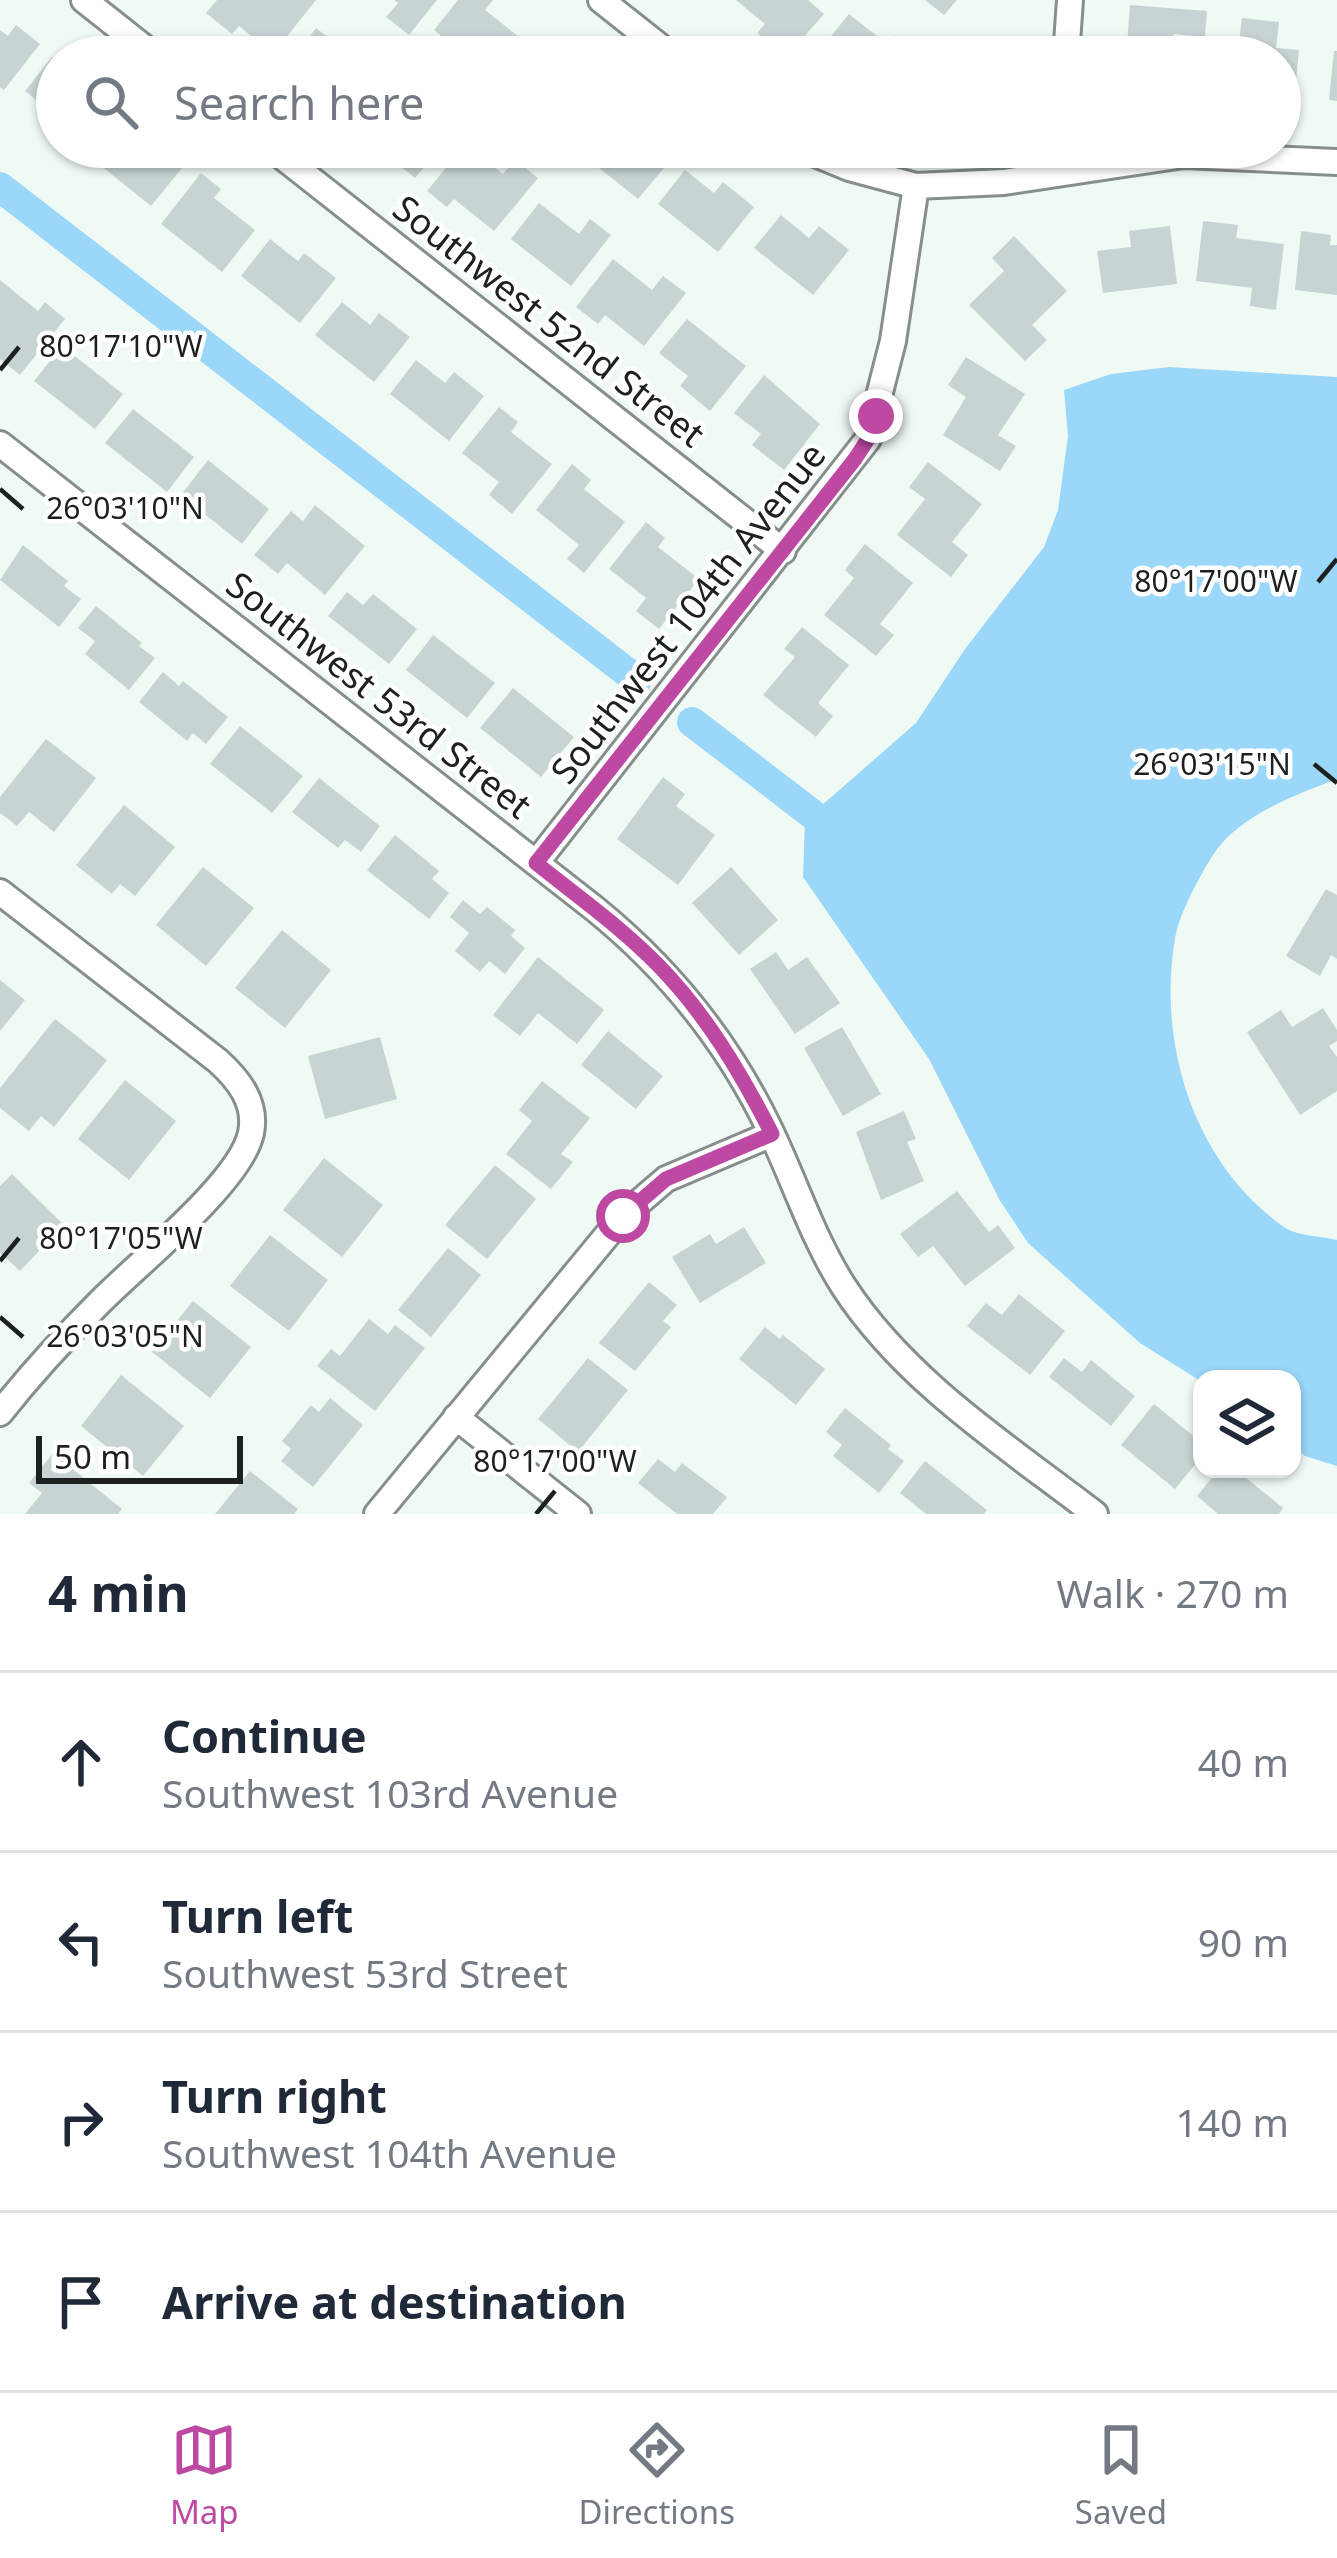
<!DOCTYPE html>
<html lang="en">
<head>
<meta charset="utf-8">
<style>
  :root { --surface:#fff; --page:#f2f2f3; --text:#1f2937; --muted:#747a83; --line:#e0e1e3; --accent:#bd49a3 }
  body { margin:0; font-family:"Noto Sans",sans-serif; background:var(--page); color:var(--text) }
  .controls { position:absolute; right:36px; bottom:36px; display:grid; overflow:hidden; border-radius:24px; box-shadow:0 3px 9px #0004 }
  .controls button { width:108px; height:108px; display:grid; place-items:center; padding:0; border:0; border-bottom:3px solid var(--line); background:var(--surface); color:var(--text); font:60px sans-serif }
  .scale { position:absolute; left:36px; bottom:30px; width:207px; box-sizing:border-box; padding-left:12px; border:6px solid #1c201e; border-top:0; font-size:33px; line-height:42px; white-space:nowrap; color:#1c201e; -webkit-text-stroke:9px #fff; paint-order:stroke }
  .stop { position:absolute; width:36px; height:36px; margin:-27px; border:9px solid #bd49a3; border-radius:50%; background:#fff }
  .stop.end { background:#bd49a3; border-color:#fff; box-shadow:0 3px 12px #0008 }
  .list { margin:0; padding:0; list-style:none }
  h2 { display:flex; justify-content:space-between; align-items:center; height:156px; margin:0; padding:0 48px; font-size:51px }
  h2 small { font-size:39px; font-weight:400; color:var(--muted) }
  .list li { display:grid; grid-template-columns:78px 1fr auto; gap:36px; align-items:center; box-sizing:border-box; height:180px; padding:0 48px; border-top:3px solid var(--line) }
  .list b { display:block; font-size:45px; white-space:nowrap }
  .list p { margin:0; font-size:39px; white-space:nowrap; color:var(--muted) }
  .list em { font-size:39px; font-style:normal; color:var(--muted) }
  .icon { flex:none; width:66px; height:66px; fill:none; stroke:currentColor; stroke-width:2; stroke-linecap:round; stroke-linejoin:round }
  .map { position:relative; flex:none; width:1337px; height:1514px; overflow:hidden }
  .search { position:absolute; background:var(--surface); box-shadow:0 3px 9px #0004; left:36px; right:36px; top:36px; height:132px; display:flex; align-items:center; gap:30px; box-sizing:border-box; padding:0 42px; border-radius:66px; color:var(--muted); font-size:45px }
  .sheet { height:876px; background:var(--surface) }
  nav { display:flex; justify-content:space-around; align-items:center; box-sizing:border-box; height:168px; border-top:3px solid var(--line); background:var(--surface); font-size:33px; color:var(--muted) }
  nav a { display:grid; justify-items:center; gap:6px }
  nav .on { color:var(--accent) }
  .map>svg:first-child { display:block }
</style>
</head>
<body>
<div class="map">
<svg width="1337" height="1514" viewBox="0 0 1337 1514">
  <rect width="100%" height="100%" fill="#f0faf5"/>
  <path fill="#9bd7f8" d="M1169,367L1337,377V779C1295,795 1238,816 1213,855C1199,877 1179,914 1175,939C1157,1044 1194,1164 1284,1227C1296,1236 1321,1236 1337,1240V1466L1305,1456L1292,1446V1379L1202,1382L1140,1343L1028,1243L999,1199L929,1059L803,877L805,820L916,723L965,649L1044,547L1058,510L1068,436L1064,390L1111,374Z"/>
  <g fill="none" stroke-linecap="round" stroke-linejoin="round">
    <path stroke="#9bd7f8" stroke-width="30" d="M0,187L637,680
      M692,722L812,814"/>
  </g>
  <path fill="#c8d4d4" d="M217,0H316L273,54L239,26L232,34L206,13Z
    M394,0H437L409,35L386,17L398,3Z
    M458,0H493L485,10L524,41L511,57H468L434,30Z
    M736,0H808L824,14L786,57L757,33L765,24Z
    M925,0H957L944,15Z
    M1130,5L1207,11L1205,37L1173,34L1172,57H1126Z
    M849,14L887,44L894,35L915,52L912,57H814Z
    M1242,18L1279,22L1276,48L1299,50L1295,91L1280,89V57H1237Z
    M16,25L40,44L4,90L0,87V30L8,36Z
    M316,28L353,57H294Z
    M992,41L1020,44L1019,57H991Z
    M544,43L562,57H533Z
    M1334,51H1337V101L1329,100Z
    M52,57L57,61V117L25,91Z
    M98,147H169L187,162L151,206L90,157Z
    M389,147H441L415,178L384,153Z
    M463,147H470L503,174L515,160L538,178L494,231L454,199L447,207L427,191Z
    M583,147H675L679,150L638,199L579,152Z
    M685,170L714,193L723,182L754,207L718,252L658,204Z
    M201,173L221,189L214,198L255,230L222,272L161,224Z
    M539,203L579,234L590,219L611,235L571,286L511,239Z
    M781,215L809,238L819,226L849,250L813,295L754,248Z
    M1203,221L1238,225L1236,238L1284,244L1276,310L1250,306L1252,288L1196,281Z
    M1170,226L1177,284L1103,293L1097,251L1131,247L1129,231Z
    M1301,231L1331,235L1330,245H1337V295L1295,290Z
    M1014,236L1067,291L1032,325L1047,340L1025,361L969,305L1004,271L992,258Z
    M270,239L298,261L304,253L336,278L300,323L241,276Z
    M613,259L652,290L663,276L686,293L644,346L605,315L598,324L576,307Z
    M0,280L38,311L45,302L65,319L20,375L0,359Z
    M342,302L370,325L379,313L410,337L374,382L315,335Z
    M687,319L746,366L710,411L680,386L688,376L659,353Z
    M62,346L123,394L95,429L34,381Z
    M966,357L1025,394L998,435L1016,446L1000,471L943,435L966,397L948,385Z
    M416,360L445,383L454,372L484,396L449,441L390,394Z
    M764,375L820,424L784,470L752,445L761,434L734,413Z
    M499,407L518,422L511,432L552,464L512,514L489,495L499,482L462,453Z
    M133,409L194,457L167,492L105,443Z
    M208,460L269,509L242,544L181,495Z
    M928,462L982,504L952,542L968,555L951,577L897,535L925,499L909,487Z
    M572,464L591,480L584,489L625,522L584,573L567,559L579,545L536,510Z
    M315,505L365,546L325,595L287,563L278,574L254,555L291,511L303,521Z
    M646,522L665,538L658,547L699,579L659,629L636,611L646,598L609,569Z
    M865,544L913,583L880,624L894,635L876,656L824,615L854,578L845,570Z
    M23,545L68,581L64,586L81,599L59,627L0,580Z
    M347,592L363,605L373,594L417,629L389,664L328,616Z
    M96,606L142,643L139,646L155,658L129,690L85,654L95,641L78,628Z
    M802,627L849,665L818,703L833,716L816,737L763,695L795,657L784,649Z
    M433,635L495,683L467,718L406,670Z
    M163,672L179,686L183,681L228,717L206,744L193,733L187,741L139,702Z
    M513,688L574,737L541,777L480,728Z
    M240,726L303,776L272,813L210,764Z
    M46,739L96,778L54,832L29,812L17,826L0,813V797Z
    M663,777L685,794L676,806L715,835L678,885L617,839Z
    M319,778L380,826L361,852L345,840L338,848L292,812Z
    M124,805L175,847L135,896L120,884L112,894L76,865Z
    M395,835L439,871L432,879L449,893L429,919L367,870Z
    M203,867L254,908L206,966L156,925Z
    M731,867L778,920L739,955L692,903Z
    M1326,889L1337,895V959L1331,955L1320,976L1286,956Z
    M463,900L480,914L487,907L515,930L511,936L525,948L505,974L489,961L480,972L455,951L469,933L450,917Z
    M282,930L331,970L285,1028L235,988Z
    M776,952L788,970L807,957L840,1003L795,1034L750,969Z
    M538,957L604,1010L577,1044L538,1013L520,1036L493,1015Z
    M0,980L25,1000L0,1031Z
    M1323,1008L1337,1030V1041L1329,1046L1337,1057V1091L1300,1115L1247,1032L1281,1010L1292,1027Z
    M55,1019L107,1060L54,1127L41,1116L29,1131L0,1108V1088Z
    M842,1027L881,1094L843,1116L804,1048Z
    M608,1031L663,1076L636,1109L581,1065Z
    M380,1037L397,1099L325,1119L308,1056Z
    M125,1080L176,1121L129,1180L78,1139Z
    M542,1081L590,1118L561,1154L573,1162L551,1189L506,1154L532,1121L519,1110Z
    M904,1111L916,1139L907,1142L924,1181L881,1200L856,1132Z
    M324,1158L383,1205L342,1257L283,1210Z
    M495,1165L536,1199L487,1259L445,1225Z
    M12,1174L64,1225L20,1271L0,1253V1186Z
    M957,1191L989,1232L998,1225L1015,1248L965,1286L933,1246L918,1257L900,1234Z
    M744,1227L766,1263L700,1303L672,1257L710,1234L716,1244Z
    M270,1235L328,1280L289,1331L230,1286Z
    M448,1248L481,1275L431,1337L398,1310Z
    M649,1282L677,1305L663,1321L671,1327L635,1371L599,1343Z
    M1019,1294L1065,1331L1030,1375L967,1326L986,1303L1002,1315Z
    M193,1301L251,1347L210,1398L152,1352Z
    M369,1319L388,1334L395,1325L425,1348L375,1411L317,1366L331,1349L340,1356Z
    M765,1327L780,1339L783,1335L825,1369L796,1405L739,1359Z
    M588,1358L628,1390L578,1452L538,1419Z
    M1064,1358L1082,1372L1091,1360L1135,1396L1111,1426L1049,1377Z
    M121,1375L184,1426L143,1476L81,1426Z
    M330,1398L363,1425L313,1487L281,1461L291,1449L282,1441L311,1405L319,1412Z
    M1154,1404L1202,1443V1456L1175,1489L1121,1445Z
    M845,1408L891,1445L888,1449L904,1461L879,1493L833,1456L842,1445L826,1432Z
    M53,1453L122,1509L118,1514H25L42,1493L29,1483Z
    M658,1459L675,1472L682,1463L727,1497L713,1514H677L638,1483Z
    M925,1461L987,1510L984,1514H926L900,1493Z
    M1219,1469H1235L1283,1508L1279,1514H1218L1197,1496Z
    M250,1471L298,1509L294,1514H215Z"/>
  <g fill="none" stroke-linecap="round" stroke-linejoin="round">
    <defs>
      <path id="minor" d="M84,0L156,57
        M601,0L673,57
        M1066,57L1070,0
        M270,147L783,551
        M798,147L849,168L916,186L1004,182L1184,155L1337,162
        M1055,174L1057,147
        M0,444L595,909C670,970 728,1042 770,1130C795,1182 813,1239 844,1287C905,1381 1008,1447 1095,1514
        M536,863L868,439L893,341L916,186
        M0,892L218,1061C239,1080 257,1103 251,1133C241,1182 136,1265 99,1303C64,1338 31,1374 0,1413
        M456,1417L578,1514
        M377,1514L623,1216L666,1179L772,1134"/>
    </defs>
    <use href="#minor" stroke="#868f8b" stroke-width="30"/>
    <use href="#minor" stroke="#fff" stroke-width="24"/>
  </g>
  <g fill="none" stroke-linecap="round" stroke-linejoin="round">
    <path stroke="#bd49a3" stroke-width="15" d="M623,1216L666,1179L772,1134C741,1073 706,1014 658,965C621,927 577,896 536,863L855,459L868,439L876,416"/>
  </g>
  <path fill="none" stroke="#1c201e" stroke-width="4.5" d="M0,370L19,347M0,489L23,509M1318,582L1337,559M1314,764L1337,783M0,1261L19,1238M0,1317L23,1337M536,1514L555,1491"/>
  <g text-anchor="middle" stroke-width="9" stroke-linejoin="round" paint-order="stroke">
    <g font-size="36" fill="#1c201e" stroke="#fff">
      <text transform="translate(549 321) rotate(38)" y="13">Southwest 52nd Street</text>
      <text transform="translate(688 613) rotate(-52)" y="13">Southwest 104th Avenue</text>
      <text transform="translate(379 695) rotate(38)" y="13">Southwest 53rd Street</text>
    </g>
  </g>
  <g font-size="30" text-anchor="middle" fill="#1c201e" stroke="#fff" stroke-width="9" stroke-linejoin="round" paint-order="stroke">
    <text x="121" y="357">80°17'10"W</text>
    <text x="125" y="519">26°03'10"N</text>
    <text x="1216" y="592">80°17'00"W</text>
    <text x="1212" y="775">26°03'15"N</text>
    <text x="121" y="1249">80°17'05"W</text>
    <text x="125" y="1347">26°03'05"N</text>
    <text x="555" y="1472">80°17'00"W</text>
  </g>
</svg>
<div class="controls">
<button><svg class="icon" aria-label="layers" viewBox="0 0 24 24"><path d="M12 4l9 5-9 5-9-5zM3 14l9 5 9-5"/></svg></button>
</div>
<div class="scale">50 m</div>
<div class="stop" style="left:623px;top:1216px"></div>
<div class="stop end" style="left:876px;top:416px"></div>
<div class="search"><svg class="icon" aria-label="search" viewBox="0 0 24 24"><circle cx="10" cy="10" r="6"/><path d="M15 15l6 6"/></svg>Search here</div>
</div>
<section class="sheet">
<h2>4 min<small>Walk · 270 m</small></h2>
<ul class="list">
<li><svg class="icon" aria-label="ahead" viewBox="0 0 24 24"><path d="M12 20V5M6 11l6-6 6 6"/></svg><div><b>Continue</b><p>Southwest 103rd Avenue</p></div><em>40 m</em></li>
<li><svg class="icon" aria-label="left" viewBox="0 0 24 24"><path d="M17 20v-9H6M10 6l-5 5 5 5"/></svg><div><b>Turn left</b><p>Southwest 53rd Street</p></div><em>90 m</em></li>
<li><svg class="icon" aria-label="right" viewBox="0 0 24 24"><path d="M7 20v-9h11M14 6l5 5-5 5"/></svg><div><b>Turn right</b><p>Southwest 104th Avenue</p></div><em>140 m</em></li>
<li><svg class="icon" aria-label="arrive" viewBox="0 0 24 24"><path d="M6 21V4h12l-3 4 3 4H6"/></svg><div><b>Arrive at destination</b></div></li>
</ul>
</section>
<nav>
<a class="on"><svg class="icon" aria-label="map" viewBox="0 0 24 24"><path d="M3 6l6-2 6 2 6-2v14l-6 2-6-2-6 2zM9 4v14M15 6v14"/></svg>Map</a>
<a><svg class="icon" aria-label="directions" viewBox="0 0 24 24"><path d="M12 3l9 9-9 9-9-9zM9 14v-3h6M13 9l2 2-2 2"/></svg>Directions</a>
<a><svg class="icon" aria-label="saved" viewBox="0 0 24 24"><path d="M7 4h10v16l-5-4-5 4z"/></svg>Saved</a>
</nav>
</body>
</html>
